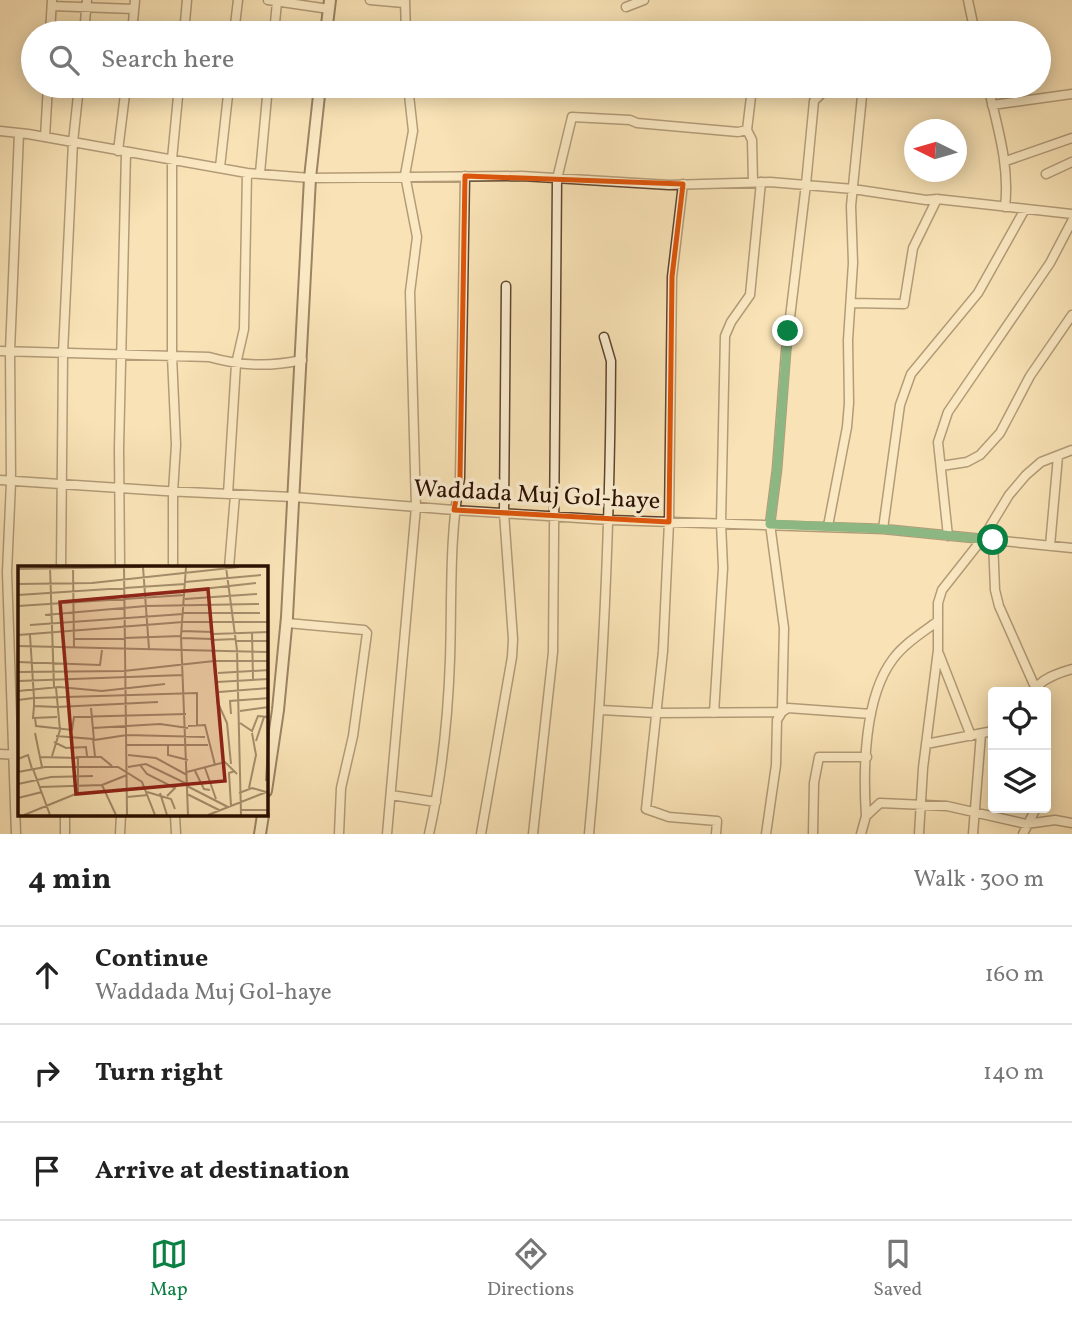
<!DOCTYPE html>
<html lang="en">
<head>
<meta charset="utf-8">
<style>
  :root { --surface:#fff; --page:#f2f2f2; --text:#222; --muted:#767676; --line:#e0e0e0; --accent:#0b8043 }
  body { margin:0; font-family:Vollkorn,serif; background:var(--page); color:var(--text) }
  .controls { position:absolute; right:21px; bottom:21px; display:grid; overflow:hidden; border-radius:7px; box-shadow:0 4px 18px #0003 }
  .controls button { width:63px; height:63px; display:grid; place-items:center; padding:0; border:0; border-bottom:2px solid var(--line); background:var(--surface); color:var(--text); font:35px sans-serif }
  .compass { position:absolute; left:904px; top:119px; width:63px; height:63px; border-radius:50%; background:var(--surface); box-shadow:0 4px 18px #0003; rotate:275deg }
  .stop { position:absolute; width:21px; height:21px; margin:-16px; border:5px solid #0b8043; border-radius:50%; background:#fff }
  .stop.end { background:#0b8043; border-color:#fff; box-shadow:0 2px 7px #0008 }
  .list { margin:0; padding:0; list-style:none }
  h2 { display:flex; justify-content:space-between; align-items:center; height:91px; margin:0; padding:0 28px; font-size:30px }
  h2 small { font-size:23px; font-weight:400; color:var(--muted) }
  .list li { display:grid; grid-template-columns:46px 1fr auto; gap:21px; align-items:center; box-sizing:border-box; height:98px; padding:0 28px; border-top:2px solid var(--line) }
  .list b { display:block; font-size:26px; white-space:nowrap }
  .list p { margin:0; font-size:23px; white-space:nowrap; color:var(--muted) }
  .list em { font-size:23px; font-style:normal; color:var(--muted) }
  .icon { flex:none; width:38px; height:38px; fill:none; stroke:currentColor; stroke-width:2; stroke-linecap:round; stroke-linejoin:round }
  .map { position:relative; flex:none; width:1072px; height:834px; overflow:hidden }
  .search { position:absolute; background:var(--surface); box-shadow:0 4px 18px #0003; left:21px; right:21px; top:21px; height:77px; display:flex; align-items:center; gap:18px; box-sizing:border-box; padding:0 24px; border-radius:38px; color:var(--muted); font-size:26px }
  .sheet { height:385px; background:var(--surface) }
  nav { display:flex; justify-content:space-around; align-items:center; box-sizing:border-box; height:98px; border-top:2px solid var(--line); background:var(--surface); font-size:19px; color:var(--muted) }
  nav a { display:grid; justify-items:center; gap:4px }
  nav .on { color:var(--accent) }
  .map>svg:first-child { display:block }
</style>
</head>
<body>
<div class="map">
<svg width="1072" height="834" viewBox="0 0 1072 834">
  <rect width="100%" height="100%" fill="#f9e3b6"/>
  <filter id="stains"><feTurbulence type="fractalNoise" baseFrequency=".00286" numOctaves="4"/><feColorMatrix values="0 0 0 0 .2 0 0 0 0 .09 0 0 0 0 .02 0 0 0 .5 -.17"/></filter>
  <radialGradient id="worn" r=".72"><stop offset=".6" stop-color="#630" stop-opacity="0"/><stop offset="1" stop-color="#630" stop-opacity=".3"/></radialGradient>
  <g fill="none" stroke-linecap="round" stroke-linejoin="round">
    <defs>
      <path id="minor" d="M268,0L329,9
        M370,0L404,3
        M405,0L406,33
        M968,0L975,33
        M52,6L134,9
        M626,7L644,0
        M50,33L52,0
        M84,33L87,0
        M132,33L135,0
        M184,33L187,0
        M234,33L238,0
        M274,33L277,2
        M793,86L819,93
        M988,86C997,126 1010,165 1005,207
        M992,105L1072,94
        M0,131L28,134L247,173L310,178L522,176L669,185L770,182L853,189L926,200L937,199L1072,214
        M45,137L48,86
        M118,151L126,86
        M1006,161L1072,138
        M220,167L229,86
        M260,173L268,86
        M1046,174L1072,162
        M753,182L752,140L747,130L752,88L763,86
        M683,184L672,277L669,522L663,651L646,809L669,817L717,821L716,834
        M851,303L904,304L913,248L937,199
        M0,351L209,357C241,366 269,367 302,360
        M941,466L967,462L980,455L1000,433L1030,376L1072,315
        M0,480L165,491L293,497L454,510L610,520L883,529L1072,548
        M228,494L236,364L244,329L247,173
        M828,526L847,427L849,403L848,340L853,263L851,206L863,86
        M883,529L900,405L911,374L978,293L1025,209
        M948,536L938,442L948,412L1050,263L1072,221
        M993,540L995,590L999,606L1035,687
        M1050,546L1058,456
        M61,568L63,353L73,142L79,86
        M120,568L119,448L126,152
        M173,568V492L176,445L172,356V159L179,86
        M229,568L235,495
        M287,623L364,630L367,633L353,736L341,788L339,834
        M939,654L971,736
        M1033,692C1040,679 1058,673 1072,669
        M601,710L656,713L782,712L784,628L770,524L777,469L786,351L806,184L814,101L829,86
        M714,713L723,568L721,523L725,336L731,322L750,295L761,182
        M926,744L993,731
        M0,754L19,755
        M391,795L436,802
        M65,815V834
        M175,815L176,834
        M866,816C863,770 864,697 893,659C904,644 923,632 938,621
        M16,834L7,572L11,482L10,351L19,133
        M120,834L121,815
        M387,834L416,507L410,292L417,237L405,175L413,131L408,86
        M429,834C442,776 448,718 450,659C452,599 449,538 460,478L465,176
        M481,834L512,657L513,639L504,513L506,286
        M533,834L553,652L557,179L572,117L630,120L637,123L738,132L747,130
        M589,834C604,676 610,520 611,361L604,337
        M766,834L776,765L777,720L782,712L788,708L871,714
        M813,834L814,783L819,757H867
        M861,834L866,816L880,803L947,806L1026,824L1055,820L1072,823
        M919,834L923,768L938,650V603L942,590L983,538L1009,495L1026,475L1041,462L1072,450
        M973,834L981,734
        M1023,834L1036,808"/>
      <path id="secondary" d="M326,33L330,0
        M266,791L278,710L287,617L310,178L320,86
        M260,834L263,815"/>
    </defs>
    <use href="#minor" stroke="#5e442e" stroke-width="11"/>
    <use href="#secondary" stroke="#2a0f00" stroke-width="14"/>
    <use href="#minor" stroke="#fbedd0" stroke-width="8"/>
    <use href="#secondary" stroke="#fbedd0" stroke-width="10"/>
  </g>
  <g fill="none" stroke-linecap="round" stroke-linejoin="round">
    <path stroke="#0b8043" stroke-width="9" d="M788,331L777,469L770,524L883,529L993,540"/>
  </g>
  <path d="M0 0H1072V834H0ZM465,176L683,184L672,277L669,522L454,510L460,478Z" fill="#f9e3b6" fill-opacity=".55" fill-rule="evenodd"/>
  <path fill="none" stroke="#de550b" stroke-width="5" stroke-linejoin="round" d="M465,176L683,184L672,277L669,522L454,510L460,478Z"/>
  <g text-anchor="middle" stroke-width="7" stroke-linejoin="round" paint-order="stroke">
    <g font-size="24" fill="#2a0f00" stroke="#fbedd0">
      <text transform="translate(537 494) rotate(3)" y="8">Waddada Muj Gol-haye</text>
    </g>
  </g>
  <g transform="translate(18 566)">
    <rect width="250" height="250" fill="#f9e3b6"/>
    <path fill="none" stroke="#a68e6d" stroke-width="2" d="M32,1L36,121M55,1L56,83M106,1L109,249M125,1L131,83M168,1L163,70L170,249M208,1L219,84L223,249M0,3L123,1M167,16L243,9M0,18L74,17L221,1M167,25L238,17M0,29L167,18M167,33L239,28M0,40L167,29M165,47H242M27,49L128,40L241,38M12,59L165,48M164,65L195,66M234,66L235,113M195,68L251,66M0,69L165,56H251M12,69L16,132L179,127V159M106,72L163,70M164,72L194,73M56,73H106M194,74L218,73M218,75H251M0,80L251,86M0,96L82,99L84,84M0,106L106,105L196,95H251M200,107L251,104M0,115L165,109M199,116L251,113M0,125L41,121L84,125L147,118M201,126L251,122M0,134L16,132V140L39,141L140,136M199,135L209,157L213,198M16,140L15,152L39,151M73,142L76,174L109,169L187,171M222,145L251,141M213,148L212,135L251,132M17,152L18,160L54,164L56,151L168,148M222,157L234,165L240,150L251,151M170,160L187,159L197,199M75,162L142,158L170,162M17,167L24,201M38,170L75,173L77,190M238,175L246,151M36,176L48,182L68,181L69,190M109,179H190M150,180V189L170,194M110,189L138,192L169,209M34,190L42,164L38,122M58,191H83L94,200M0,193L10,189L14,203M122,199L129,208L157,222L149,230M110,201L128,198L169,218M187,202L198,233M15,203L32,249M177,205L186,223L192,224M0,206L27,201H100L124,216L137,249M169,206L207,196L219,208M248,215L251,165M0,218L33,211L75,210M84,219L109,209M169,220L210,241M22,221L84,219L98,249M231,222L238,189L234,167M129,226L153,233L157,243M142,227L149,249M221,227L234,222L248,226M169,228L201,244M109,231L130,229M0,232L24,226M213,240L211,207L217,205M222,244H251M6,249L60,227V192L22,191M190,249L251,225"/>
    <path fill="#8f2418" fill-opacity="0.15" stroke="#8f2418" stroke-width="3.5" d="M190,23L207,215L58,228L42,36Z"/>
    <rect width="250" height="250" fill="none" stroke="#2a0f00" stroke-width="3.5"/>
  </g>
  <rect width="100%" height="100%" filter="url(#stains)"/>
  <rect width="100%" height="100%" fill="url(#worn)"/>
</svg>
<div class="controls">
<button><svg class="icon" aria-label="locate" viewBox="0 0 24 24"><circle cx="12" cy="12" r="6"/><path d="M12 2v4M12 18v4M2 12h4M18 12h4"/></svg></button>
<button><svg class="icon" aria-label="layers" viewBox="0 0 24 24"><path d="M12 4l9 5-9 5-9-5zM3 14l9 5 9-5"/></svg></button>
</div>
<svg class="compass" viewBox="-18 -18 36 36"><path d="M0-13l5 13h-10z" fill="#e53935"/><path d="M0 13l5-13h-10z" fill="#767676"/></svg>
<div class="stop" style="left:993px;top:540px"></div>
<div class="stop end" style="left:788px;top:331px"></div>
<div class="search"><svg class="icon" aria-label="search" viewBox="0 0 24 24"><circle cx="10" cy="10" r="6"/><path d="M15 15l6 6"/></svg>Search here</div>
</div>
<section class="sheet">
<h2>4 min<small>Walk · 300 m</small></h2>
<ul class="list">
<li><svg class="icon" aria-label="ahead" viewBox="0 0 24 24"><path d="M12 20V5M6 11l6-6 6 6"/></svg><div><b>Continue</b><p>Waddada Muj Gol-haye</p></div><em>160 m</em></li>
<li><svg class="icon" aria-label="right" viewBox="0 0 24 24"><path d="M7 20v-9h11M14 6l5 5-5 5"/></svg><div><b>Turn right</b></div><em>140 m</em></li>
<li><svg class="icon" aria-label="arrive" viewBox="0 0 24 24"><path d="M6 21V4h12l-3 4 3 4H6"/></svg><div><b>Arrive at destination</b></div></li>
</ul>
</section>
<nav>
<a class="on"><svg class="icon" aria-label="map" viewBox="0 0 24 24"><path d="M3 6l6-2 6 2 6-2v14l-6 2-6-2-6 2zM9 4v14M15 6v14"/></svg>Map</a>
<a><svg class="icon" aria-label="directions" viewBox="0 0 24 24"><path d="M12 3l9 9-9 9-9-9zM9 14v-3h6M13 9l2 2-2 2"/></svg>Directions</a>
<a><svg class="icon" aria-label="saved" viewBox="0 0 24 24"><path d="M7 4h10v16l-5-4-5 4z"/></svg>Saved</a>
</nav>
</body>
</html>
